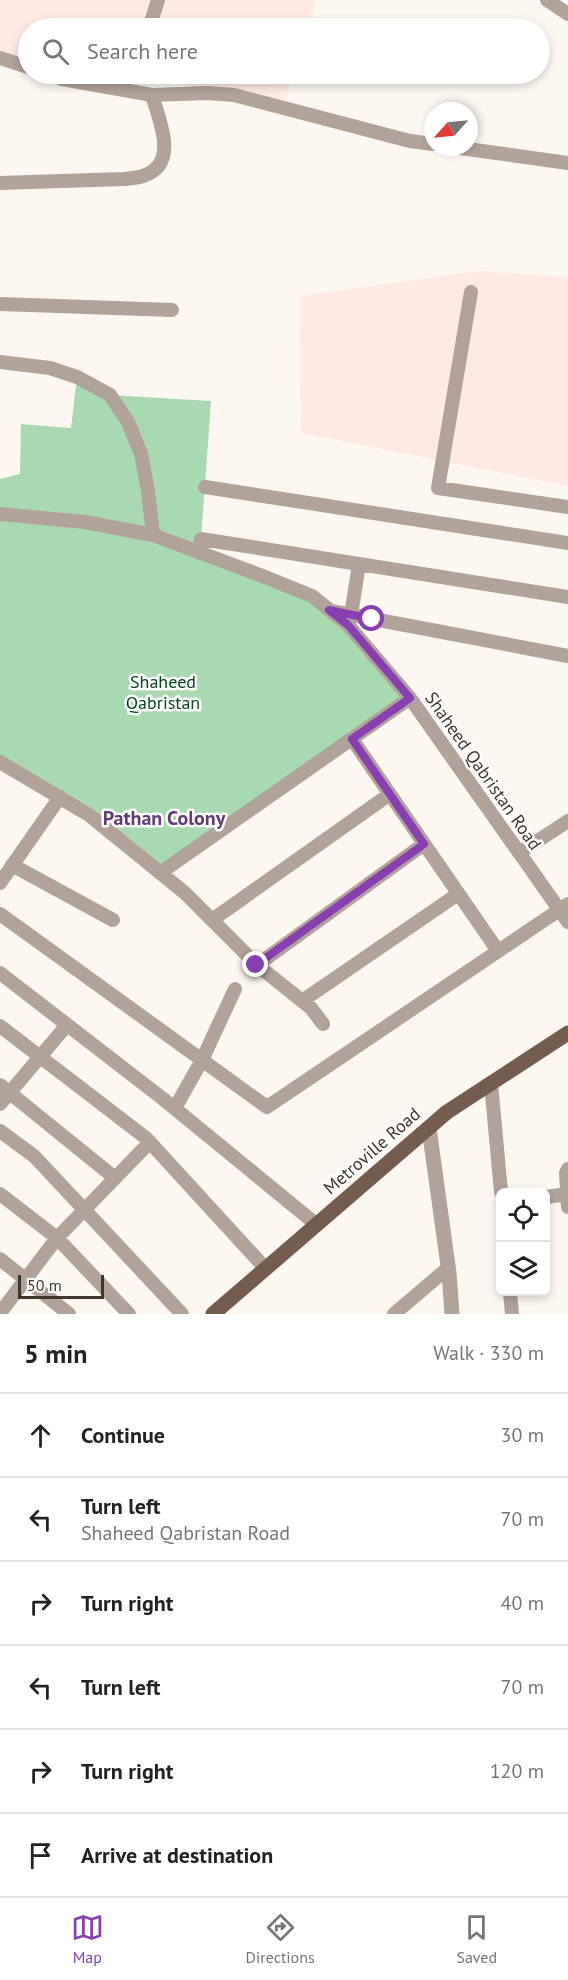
<!DOCTYPE html>
<html lang="en">
<head>
<meta charset="utf-8">
<style>
  :root { --surface:#fff; --page:#f6f6f6; --text:#222; --muted:#767676; --line:#e0e0e0; --accent:#873fb1 }
  body { margin:0; font-family:"PT Sans",sans-serif; background:var(--page); color:var(--text) }
  .controls { position:absolute; right:18px; bottom:18px; display:grid; overflow:hidden; border-radius:9px; box-shadow:0 3px 9px #0003 }
  .controls button { width:54px; height:54px; display:grid; place-items:center; padding:0; border:0; border-bottom:2px solid var(--line); background:var(--surface); color:var(--text); font:30px sans-serif }
  .compass { position:absolute; left:424px; top:102px; width:54px; height:54px; border-radius:50%; background:var(--surface); box-shadow:0 3px 9px #0003; rotate:243deg }
  .scale { position:absolute; left:18px; bottom:15px; width:86px; box-sizing:border-box; padding-left:6px; border:3px solid #41362c; border-top:0; font-size:16px; line-height:21px; white-space:nowrap; color:#41362c; -webkit-text-stroke:4px #fff; paint-order:stroke }
  .stop { position:absolute; width:18px; height:18px; margin:-14px; border:4px solid #873fb1; border-radius:50%; background:#fff }
  .stop.end { background:#873fb1; border-color:#fff; box-shadow:0 2px 6px #0008 }
  .list { margin:0; padding:0; list-style:none }
  h2 { display:flex; justify-content:space-between; align-items:center; height:78px; margin:0; padding:0 24px; font-size:26px }
  h2 small { font-size:20px; font-weight:400; color:var(--muted) }
  .list li { display:grid; grid-template-columns:39px 1fr auto; gap:18px; align-items:center; box-sizing:border-box; height:84px; padding:0 24px; border-top:2px solid var(--line) }
  .list b { display:block; font-size:22px; white-space:nowrap }
  .list p { margin:0; font-size:20px; white-space:nowrap; color:var(--muted) }
  .list em { font-size:20px; font-style:normal; color:var(--muted) }
  .icon { flex:none; width:33px; height:33px; fill:none; stroke:currentColor; stroke-width:2; stroke-linecap:round; stroke-linejoin:round }
  .map { position:relative; flex:none; width:568px; height:1314px; overflow:hidden }
  .search { position:absolute; background:var(--surface); box-shadow:0 3px 9px #0003; left:18px; right:18px; top:18px; height:66px; display:flex; align-items:center; gap:15px; box-sizing:border-box; padding:0 21px; border-radius:33px; color:var(--muted); font-size:22px }
  .sheet { height:582px; background:var(--surface) }
  nav { display:flex; justify-content:space-around; align-items:center; box-sizing:border-box; height:84px; border-top:2px solid var(--line); background:var(--surface); font-size:16px; color:var(--muted) }
  nav a { display:grid; justify-items:center; gap:3px }
  nav .on { color:var(--accent) }
  .map>svg:first-child { display:block }
</style>
</head>
<body>
<div class="map">
<svg width="568" height="1314" viewBox="0 0 568 1314">
  <rect width="100%" height="100%" fill="#fdf7f2"/>
  <path fill="#feeae3" d="M0,0H316L307,28H28V44L25,43L15,58L0,56Z
    M127,74H293L286,96L280,103Z
    M479,271L568,277V486L301,433L300,296Z"/>
  <path fill="#a8d9b1" d="M77,377L110,395L211,401L200,553L312,596L408,696L160,872L89,815L0,762V479L20,474L21,424L71,428Z"/>
  <g fill="none" stroke-linecap="round" stroke-linejoin="round">
    <path stroke="#b1a29a" stroke-width="14" d="M547,0L568,14
      M149,28L158,0
      M0,58L28,67
      M48,74L62,79L152,95L207,93L234,95L410,141L433,144
      M453,147L568,163
      M0,183L124,179C130,178 137,178 143,176C180,164 159,120 152,95
      M471,292L438,488L568,507
      M0,304L172,310
      M0,362L50,368L77,377L110,395L128,422L141,454L148,491L153,535
      M205,487L568,543
      M0,514L85,522L153,535L260,575L312,596L348,625L410,698L568,922
      M200,553L201,539L568,597
      M331,611L568,656
      M351,615L359,564
      M352,739L498,951
      M0,762L89,815L185,893L257,965L311,1008L323,1024
      M519,853L568,821
      M12,865L113,920
      M160,873L410,698
      M0,883L60,797
      M0,914L267,1107L568,904
      M212,920L390,794
      M257,965L424,844
      M0,973L162,1098L317,1225
      M302,1001L458,894
      M0,1026L146,1138L266,1269
      M491,1083L501,1192
      M0,1085L115,1178
      M0,1104L67,1025
      M175,1108L202,1060L235,989
      M0,1131L34,1156L182,1314
      M568,1169L566,1173L568,1207
      M0,1194L57,1238L129,1314
      M546,1197L568,1194
      M0,1259L69,1314
      M510,1292L512,1314
      M0,1313L57,1238L150,1142
      M394,1314L448,1268"/>
    <path stroke="#b1a29a" stroke-width="15" d="M429,1128L449,1273L452,1314"/>
    <path stroke="#745c4e" stroke-width="15" d="M213,1314L447,1112L568,1033"/>
  </g>
  <g fill="none" stroke-linecap="round" stroke-linejoin="round">
    <path stroke="#873fb1" stroke-width="8" d="M256,965L424,844L352,739L410,698L348,625L329,610L372,619"/>
  </g>
  <g text-anchor="middle" stroke-width="5" stroke-linejoin="round" paint-order="stroke">
    <g font-size="18" fill="#04481e" stroke="#fff">
      <text x="163" y="688">Shaheed<tspan x="163" dy="21">Qabristan</tspan></text>
    </g>
    <g font-size="18" fill="#41362c" stroke="#fff">
      <text transform="translate(483 771) rotate(55)" y="6">Shaheed Qabristan Road</text>
      <text transform="translate(372 1151) rotate(-41)" y="6">Metroville Road</text>
    </g>
    <g font-size="20" font-weight="bold" fill="#5f3c75" stroke="#fff">
      <text x="164" y="825">Pathan Colony</text>
    </g>
  </g>
</svg>
<div class="controls">
<button><svg class="icon" aria-label="locate" viewBox="0 0 24 24"><circle cx="12" cy="12" r="6"/><path d="M12 2v4M12 18v4M2 12h4M18 12h4"/></svg></button>
<button><svg class="icon" aria-label="layers" viewBox="0 0 24 24"><path d="M12 4l9 5-9 5-9-5zM3 14l9 5 9-5"/></svg></button>
</div>
<svg class="compass" viewBox="-18 -18 36 36"><path d="M0-13l5 13h-10z" fill="#e53935"/><path d="M0 13l5-13h-10z" fill="#767676"/></svg>
<div class="scale">50 m</div>
<div class="stop" style="left:372px;top:619px"></div>
<div class="stop end" style="left:256px;top:965px"></div>
<div class="search"><svg class="icon" aria-label="search" viewBox="0 0 24 24"><circle cx="10" cy="10" r="6"/><path d="M15 15l6 6"/></svg>Search here</div>
</div>
<section class="sheet">
<h2>5 min<small>Walk · 330 m</small></h2>
<ul class="list">
<li><svg class="icon" aria-label="ahead" viewBox="0 0 24 24"><path d="M12 20V5M6 11l6-6 6 6"/></svg><div><b>Continue</b></div><em>30 m</em></li>
<li><svg class="icon" aria-label="left" viewBox="0 0 24 24"><path d="M17 20v-9H6M10 6l-5 5 5 5"/></svg><div><b>Turn left</b><p>Shaheed Qabristan Road</p></div><em>70 m</em></li>
<li><svg class="icon" aria-label="right" viewBox="0 0 24 24"><path d="M7 20v-9h11M14 6l5 5-5 5"/></svg><div><b>Turn right</b></div><em>40 m</em></li>
<li><svg class="icon" aria-label="left" viewBox="0 0 24 24"><path d="M17 20v-9H6M10 6l-5 5 5 5"/></svg><div><b>Turn left</b></div><em>70 m</em></li>
<li><svg class="icon" aria-label="right" viewBox="0 0 24 24"><path d="M7 20v-9h11M14 6l5 5-5 5"/></svg><div><b>Turn right</b></div><em>120 m</em></li>
<li><svg class="icon" aria-label="arrive" viewBox="0 0 24 24"><path d="M6 21V4h12l-3 4 3 4H6"/></svg><div><b>Arrive at destination</b></div></li>
</ul>
</section>
<nav>
<a class="on"><svg class="icon" aria-label="map" viewBox="0 0 24 24"><path d="M3 6l6-2 6 2 6-2v14l-6 2-6-2-6 2zM9 4v14M15 6v14"/></svg>Map</a>
<a><svg class="icon" aria-label="directions" viewBox="0 0 24 24"><path d="M12 3l9 9-9 9-9-9zM9 14v-3h6M13 9l2 2-2 2"/></svg>Directions</a>
<a><svg class="icon" aria-label="saved" viewBox="0 0 24 24"><path d="M7 4h10v16l-5-4-5 4z"/></svg>Saved</a>
</nav>
</body>
</html>
